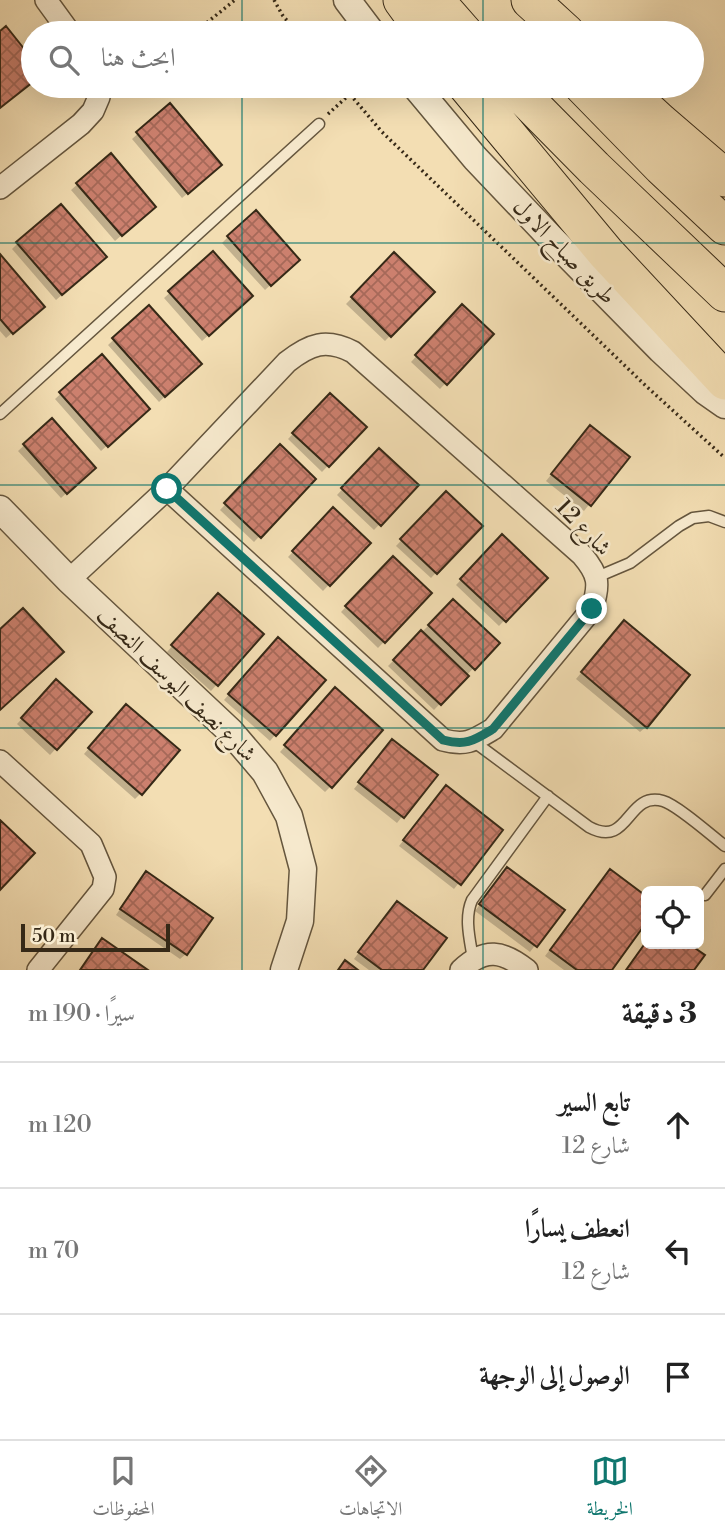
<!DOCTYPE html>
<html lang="ar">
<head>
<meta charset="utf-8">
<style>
  :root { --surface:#fff; --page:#f2f2f2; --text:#222; --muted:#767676; --line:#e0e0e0; --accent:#0f766e }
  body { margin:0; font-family:"Libre Bodoni",Amiri,serif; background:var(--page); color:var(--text); direction:rtl }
  .controls { position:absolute; right:21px; bottom:21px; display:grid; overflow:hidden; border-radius:10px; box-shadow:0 7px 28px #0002 }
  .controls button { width:63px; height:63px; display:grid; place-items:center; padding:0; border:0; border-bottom:2px solid var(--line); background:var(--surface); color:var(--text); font:35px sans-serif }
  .scale { position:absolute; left:21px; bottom:18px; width:149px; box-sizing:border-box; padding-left:7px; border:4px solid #362917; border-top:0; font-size:19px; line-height:24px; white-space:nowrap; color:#362917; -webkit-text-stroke:5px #f7eace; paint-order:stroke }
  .stop { position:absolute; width:21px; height:21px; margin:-16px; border:5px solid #0f766e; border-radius:50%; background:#fff }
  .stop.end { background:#0f766e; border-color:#fff; box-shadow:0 2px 7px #0008 }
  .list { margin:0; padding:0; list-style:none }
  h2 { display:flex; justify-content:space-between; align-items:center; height:91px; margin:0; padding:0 28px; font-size:30px }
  h2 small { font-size:23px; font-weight:400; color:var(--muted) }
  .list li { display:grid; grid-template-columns:46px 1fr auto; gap:21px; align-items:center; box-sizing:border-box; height:126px; padding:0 28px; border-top:2px solid var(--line) }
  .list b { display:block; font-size:26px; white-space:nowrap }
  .list p { margin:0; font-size:23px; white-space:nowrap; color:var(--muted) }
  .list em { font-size:23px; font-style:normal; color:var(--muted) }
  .icon { flex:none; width:38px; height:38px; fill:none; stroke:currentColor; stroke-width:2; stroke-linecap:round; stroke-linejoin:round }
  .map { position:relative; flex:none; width:725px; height:970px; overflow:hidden; direction:ltr }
  .search { position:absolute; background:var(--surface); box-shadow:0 7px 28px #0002; left:21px; right:21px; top:21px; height:77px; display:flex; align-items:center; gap:18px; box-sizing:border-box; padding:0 24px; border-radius:38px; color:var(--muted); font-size:26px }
  .sheet { height:469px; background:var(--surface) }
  nav { display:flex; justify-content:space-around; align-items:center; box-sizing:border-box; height:98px; border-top:2px solid var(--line); background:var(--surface); font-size:19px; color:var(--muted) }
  nav a { display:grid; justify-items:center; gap:4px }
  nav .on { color:var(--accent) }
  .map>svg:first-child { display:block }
</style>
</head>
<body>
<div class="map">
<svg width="725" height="970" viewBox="0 0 725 970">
  <defs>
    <pattern id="building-cross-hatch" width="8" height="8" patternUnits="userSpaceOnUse" patternTransform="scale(1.75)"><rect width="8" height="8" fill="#cc806e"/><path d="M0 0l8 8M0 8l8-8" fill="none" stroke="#a66959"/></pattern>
  </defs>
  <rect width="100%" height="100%" fill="#f3deb3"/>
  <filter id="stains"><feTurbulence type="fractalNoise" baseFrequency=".00286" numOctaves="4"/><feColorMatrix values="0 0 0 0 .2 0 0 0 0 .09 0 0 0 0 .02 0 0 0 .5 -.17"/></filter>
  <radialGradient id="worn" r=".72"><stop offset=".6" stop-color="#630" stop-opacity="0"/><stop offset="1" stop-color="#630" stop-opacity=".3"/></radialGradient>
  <path fill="#0003" d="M169,106L214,171L182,198L132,139Z
    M110,156L148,212L115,241L71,190Z
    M228,237L292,265L265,290L222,243Z
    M18,243L99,263L56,300L12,249Z
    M213,254L245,302L202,341L164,298Z
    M394,254L433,292L385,341L346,304Z
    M0,257L37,312L6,338L0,331Z
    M149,307L200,364L159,402L108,345Z
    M462,307L492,334L440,389L411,362Z
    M101,357L142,414L101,451L55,399Z
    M330,395L364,428L322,472L288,439Z
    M52,420L94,468L61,498L18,451Z
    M585,433L627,457L584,511L546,481Z
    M280,447L314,479L254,542L220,510Z
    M379,450L417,485L374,530L337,495Z
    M446,493L480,526L431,578L396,546Z
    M333,510L368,543L323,591L288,557Z
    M502,537L545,578L499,626L456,585Z
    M393,558L430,594L378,648L341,612Z
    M212,601L262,634L211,691L167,652Z
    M453,601L497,643L434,710L388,666Z
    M618,628L646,727L640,732L576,679Z
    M272,645L275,735L270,741L224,700Z
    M56,682L89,712L50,755L17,724Z
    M330,695L331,786L325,792L280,752Z
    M120,712L141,793L135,799L84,754Z
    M387,747L435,775L397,823L354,789Z
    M441,793L501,830L454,889L399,846Z
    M610,871L646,899V920L610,970H564L545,956Z
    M146,874L186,954L180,959L116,915L140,879Z
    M502,875L562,910L530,952L475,911Z
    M391,909L421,970H369L354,959Z"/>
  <path fill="url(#building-cross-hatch)" stroke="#362917" stroke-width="2" d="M6,26L33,60V82L0,108V31Z
    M170,103L222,165L188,194L136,132Z
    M111,153L156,207L122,236L76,183Z
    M61,204L107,257L62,295L16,242Z
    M256,210L300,260L271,286L227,236Z
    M213,251L253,296L209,336L168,291Z
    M394,252L435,292L391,337L351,297Z
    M0,254L45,307L13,334L0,319Z
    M462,304L494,334L447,385L415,355Z
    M149,305L202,364L165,397L112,338Z
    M102,354L150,409L108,447L59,392Z
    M330,393L367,427L329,467L292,433Z
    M52,418L96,468L67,494L23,444Z
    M590,425L630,457L591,506L551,474Z
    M280,444L316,479L261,538L224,503Z
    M379,448L419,485L381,526L341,488Z
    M446,491L483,526L437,574L400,539Z
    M333,507L371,543L330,586L292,551Z
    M502,534L548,578L506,622L460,579Z
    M393,556L432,593L385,643L345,606Z
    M218,593L264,634L218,686L171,645Z
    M453,599L500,643L475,670L428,625Z
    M23,608L64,652L0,710V629Z
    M624,620L690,675L647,728L581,672Z
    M421,630L469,676L441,705L393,660Z
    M278,637L326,680L276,736L228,694Z
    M56,679L92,712L57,750L21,718Z
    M335,687L383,730L332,788L284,745Z
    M126,704L180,750L142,795L88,748Z
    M392,739L438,775L404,818L358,782Z
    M446,785L503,830L461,885L403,840Z
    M0,820L35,853L0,890Z
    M507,867L565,910L537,947L479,904Z
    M610,869L646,896V923L612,970H577L550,950Z
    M146,871L213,918L187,955L120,909Z
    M397,901L447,938L423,970H382L358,952Z
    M102,938L148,970H80Z
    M646,942V944H689L705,955L694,970H626Z
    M345,960L358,970H338Z"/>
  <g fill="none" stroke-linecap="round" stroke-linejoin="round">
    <defs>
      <path id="service" d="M0,414L319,124
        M597,577L630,563L679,526L693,518L709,516L725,522
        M473,741L589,827C630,849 626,791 663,801C677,805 711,835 725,846
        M705,895L725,869
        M473,959C470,940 464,918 472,900L548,796"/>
      <path id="minor" d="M46,0L70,33
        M0,188L81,124L93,111L99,97V86
        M69,580L167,489L287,362C310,344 326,338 353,352L582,555C599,575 600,584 592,609L493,729C473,741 466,746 443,740L167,489
        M0,761L91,844L105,877L103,889L38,970
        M461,970C485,947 503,951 527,970"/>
      <path id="tertiary" d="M347,0L372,33
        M415,86L475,158L551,238L661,350L705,391L725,405
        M0,509L69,580L230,731L265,772L289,816L303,869L300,921L284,970"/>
      <path id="motorway" d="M402,0L426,33
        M435,0L464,33
        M530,0L566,33
        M467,86L606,253L725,381
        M513,86L594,168L725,293
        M583,86L662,167L725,226
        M621,86L660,122L725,178"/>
    </defs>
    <use href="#service" stroke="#65563e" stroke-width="13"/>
    <use href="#minor" stroke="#65563e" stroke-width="24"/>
    <use href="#tertiary" stroke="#65563e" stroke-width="29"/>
    <use href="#motorway" stroke="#362917" stroke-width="39"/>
    <path stroke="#362917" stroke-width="3.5" stroke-dasharray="2 3.5" stroke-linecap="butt" d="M274,0L283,16L298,33
      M194,33L235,0
      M343,86L382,132L646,386L725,458
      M120,91L130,86
      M328,114L350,94"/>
    <use href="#service" stroke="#f7eace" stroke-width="10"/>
    <use href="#minor" stroke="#f7eace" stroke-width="21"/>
    <use href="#tertiary" stroke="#f7eace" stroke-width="26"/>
    <use href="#motorway" stroke="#f3deb3" stroke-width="37"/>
  </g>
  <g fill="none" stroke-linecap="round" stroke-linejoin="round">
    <path stroke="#0f766e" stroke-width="9" d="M167,489L443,740C466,746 473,741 493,729L592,609"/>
  </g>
  <path fill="none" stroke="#0f766e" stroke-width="2" stroke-opacity="0.55" d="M242,0V33M483,0V33M242,86V970M483,86V970M0,243H725M0,485H725M0,728H725"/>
  <g text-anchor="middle" stroke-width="5" stroke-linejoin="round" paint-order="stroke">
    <g font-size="23" fill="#362917" stroke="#f7eace">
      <text transform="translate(565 251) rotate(46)" y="8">طريق صباح الاول</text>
      <text transform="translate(584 527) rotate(46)" y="8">شارع 12</text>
      <text transform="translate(177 684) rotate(44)" y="8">شارع نصف اليوسف النصف</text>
    </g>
  </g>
  <rect width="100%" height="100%" filter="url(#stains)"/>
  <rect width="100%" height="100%" fill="url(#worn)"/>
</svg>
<div class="controls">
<button><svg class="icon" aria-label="locate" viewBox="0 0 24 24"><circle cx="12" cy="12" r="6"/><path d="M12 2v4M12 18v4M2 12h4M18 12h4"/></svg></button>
</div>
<div class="scale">50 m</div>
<div class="stop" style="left:167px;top:489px"></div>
<div class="stop end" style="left:592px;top:609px"></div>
<div class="search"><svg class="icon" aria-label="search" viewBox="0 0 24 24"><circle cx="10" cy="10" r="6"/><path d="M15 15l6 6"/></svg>ابحث هنا</div>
</div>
<section class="sheet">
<h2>3 دقيقة<small>سيرًا · 190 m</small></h2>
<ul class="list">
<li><svg class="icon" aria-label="ahead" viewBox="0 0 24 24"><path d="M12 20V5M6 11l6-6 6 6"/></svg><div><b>تابع السير</b><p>شارع 12</p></div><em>120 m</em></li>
<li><svg class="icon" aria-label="left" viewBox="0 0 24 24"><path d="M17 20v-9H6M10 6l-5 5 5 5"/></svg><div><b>انعطف يسارًا</b><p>شارع 12</p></div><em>70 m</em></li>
<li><svg class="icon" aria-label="arrive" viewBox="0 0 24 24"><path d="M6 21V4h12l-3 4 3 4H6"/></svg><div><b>الوصول إلى الوجهة</b></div></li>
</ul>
</section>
<nav>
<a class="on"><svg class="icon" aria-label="map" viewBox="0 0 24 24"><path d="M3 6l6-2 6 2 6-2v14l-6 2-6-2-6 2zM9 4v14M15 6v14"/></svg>الخريطة</a>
<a><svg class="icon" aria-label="directions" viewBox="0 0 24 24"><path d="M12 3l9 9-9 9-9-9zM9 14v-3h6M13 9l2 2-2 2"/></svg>الاتجاهات</a>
<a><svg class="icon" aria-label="saved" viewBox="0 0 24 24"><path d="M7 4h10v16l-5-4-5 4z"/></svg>المحفوظات</a>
</nav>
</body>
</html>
